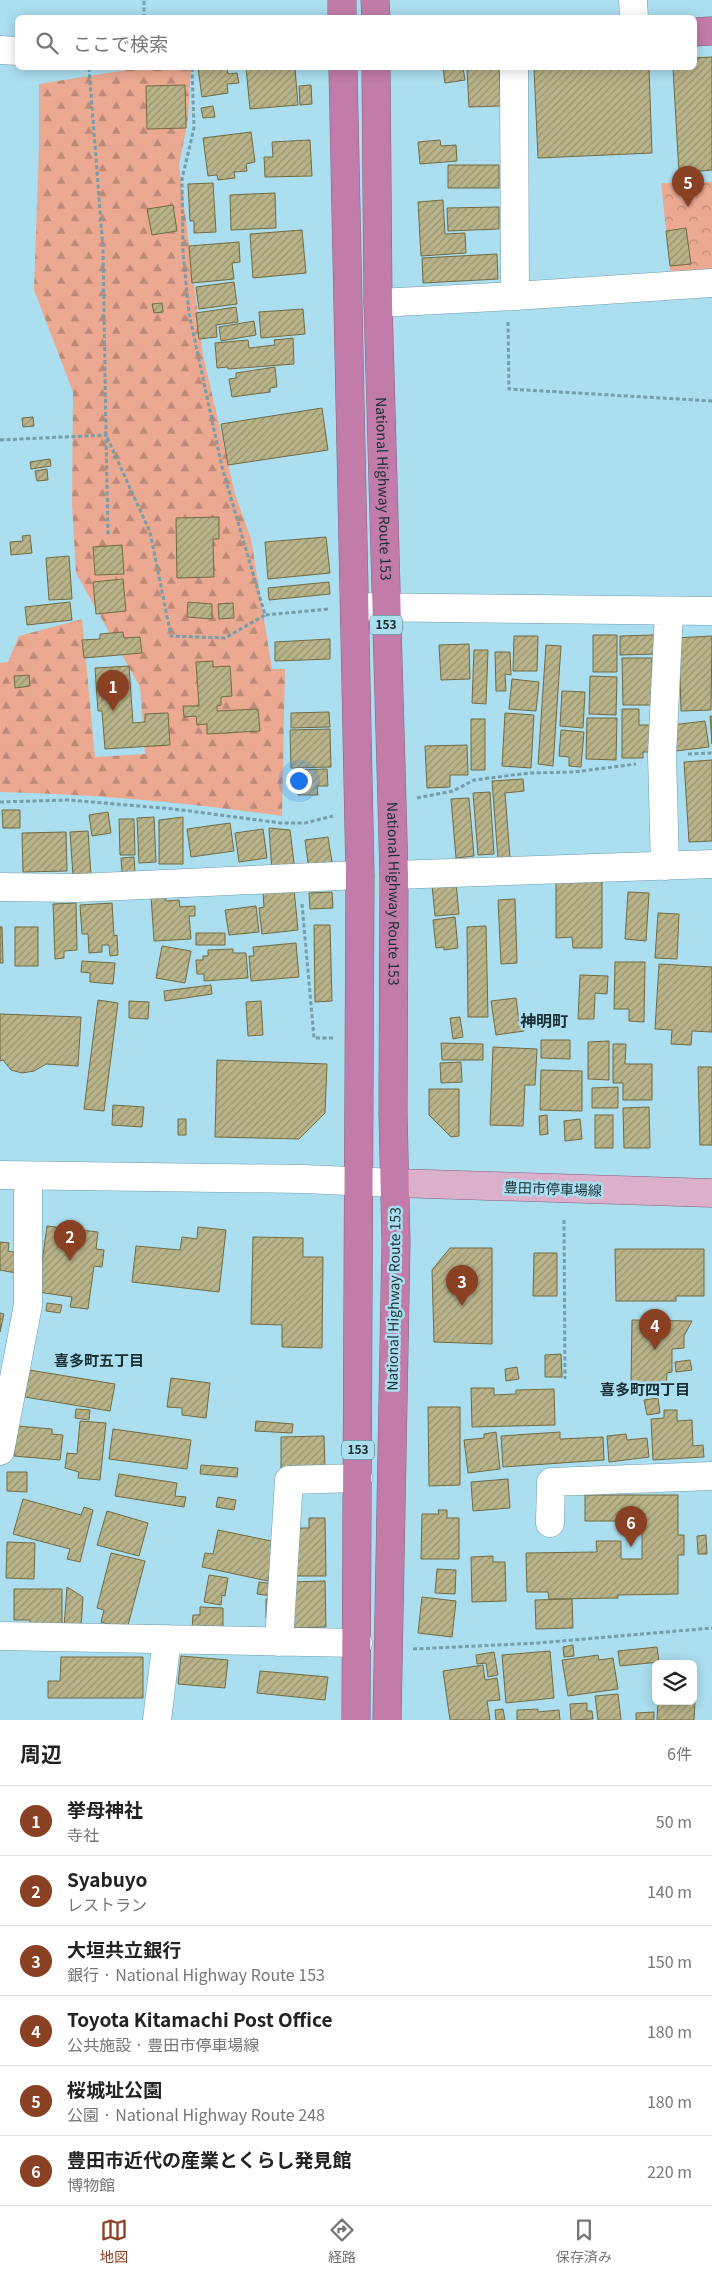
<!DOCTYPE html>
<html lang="ja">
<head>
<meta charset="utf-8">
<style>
  :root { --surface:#fff; --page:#f2f2f2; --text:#222; --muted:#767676; --line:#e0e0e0; --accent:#894023 }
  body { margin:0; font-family:Georgia,"Noto Sans JP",serif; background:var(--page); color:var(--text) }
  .controls { position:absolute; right:15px; bottom:15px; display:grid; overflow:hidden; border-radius:8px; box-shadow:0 2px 12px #0003 }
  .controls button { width:45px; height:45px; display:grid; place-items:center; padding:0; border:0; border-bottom:1px solid var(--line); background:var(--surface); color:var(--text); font:25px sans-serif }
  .you { position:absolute; left:298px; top:780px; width:18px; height:18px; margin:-12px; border:4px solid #fff; border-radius:50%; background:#1a73e8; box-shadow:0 0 0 8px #1a73e833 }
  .badge { display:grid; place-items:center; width:32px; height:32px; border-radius:50%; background:var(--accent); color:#fff; font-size:16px; font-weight:700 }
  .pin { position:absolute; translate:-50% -41px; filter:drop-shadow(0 1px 2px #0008) }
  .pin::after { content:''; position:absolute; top:26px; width:18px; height:15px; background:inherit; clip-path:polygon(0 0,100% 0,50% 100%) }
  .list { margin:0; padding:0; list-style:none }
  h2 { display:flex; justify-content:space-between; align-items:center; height:65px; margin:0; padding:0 20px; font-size:21px }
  h2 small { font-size:16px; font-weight:400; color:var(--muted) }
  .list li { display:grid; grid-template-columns:32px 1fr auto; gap:15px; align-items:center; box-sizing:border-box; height:70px; padding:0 20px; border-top:1px solid var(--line) }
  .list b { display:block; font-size:19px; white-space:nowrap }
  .list p { margin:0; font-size:16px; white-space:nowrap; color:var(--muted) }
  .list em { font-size:16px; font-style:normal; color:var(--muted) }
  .icon { flex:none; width:28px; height:28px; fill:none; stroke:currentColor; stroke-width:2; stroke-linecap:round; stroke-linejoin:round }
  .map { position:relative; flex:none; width:712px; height:1720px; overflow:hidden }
  .search { position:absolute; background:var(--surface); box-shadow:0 2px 12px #0003; left:15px; right:15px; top:15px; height:55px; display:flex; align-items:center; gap:12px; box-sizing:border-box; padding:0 18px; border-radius:8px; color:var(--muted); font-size:19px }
  .sheet { height:485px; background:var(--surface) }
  nav { display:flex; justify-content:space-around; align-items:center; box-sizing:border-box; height:70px; border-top:1px solid var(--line); background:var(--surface); font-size:14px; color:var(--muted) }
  nav a { display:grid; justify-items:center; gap:2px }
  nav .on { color:var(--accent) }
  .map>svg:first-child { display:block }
</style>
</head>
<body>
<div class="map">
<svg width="712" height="1720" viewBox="0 0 712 1720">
  <defs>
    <pattern id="forest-firs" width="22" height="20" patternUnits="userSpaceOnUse" patternTransform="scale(1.25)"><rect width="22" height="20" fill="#eba991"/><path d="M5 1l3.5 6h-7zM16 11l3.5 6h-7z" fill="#be8a77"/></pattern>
    <pattern id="park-crowns" width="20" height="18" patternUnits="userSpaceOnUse" patternTransform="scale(1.25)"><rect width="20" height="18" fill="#eba991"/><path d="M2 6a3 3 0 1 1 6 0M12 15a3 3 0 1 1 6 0" fill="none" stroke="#be8a77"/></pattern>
    <pattern id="building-hatch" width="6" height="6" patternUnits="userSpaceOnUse" patternTransform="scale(1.25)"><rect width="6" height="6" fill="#b9b389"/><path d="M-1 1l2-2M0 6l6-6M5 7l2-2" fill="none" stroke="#969271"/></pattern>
  </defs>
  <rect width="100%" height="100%" fill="#abdeef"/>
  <path fill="url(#forest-firs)" d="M139,68H191L188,119L179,165L203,355L235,494L251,539L272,669H285L282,816C188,803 95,794 0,792V663L8,662L19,636L82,619L95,757L145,754L140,687L76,573L72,505L73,392L34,290L39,147V84Z"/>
  <path fill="url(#park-crowns)" d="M712,182V276L671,277L661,183Z"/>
  <path fill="url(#building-hatch)" stroke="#716b43" d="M712,57V170L679,173L673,68H694V58Z
    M198,68H227L228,74L237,73L239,83L227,84L228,93L202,97Z
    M246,68H295L298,105L250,109Z
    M443,68H463L465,80L445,83Z
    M467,68H499L501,106L469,107Z
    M534,68H649L652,153L538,158Z
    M185,85L186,128L147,129L146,86Z
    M311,85L312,104L300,105L299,86Z
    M213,106L215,117L203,118L201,108Z
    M251,132L255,162L246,164L247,171L234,172L235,178L218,180L217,175L208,176L203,138Z
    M310,140L312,176L265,177L264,157H273L272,142Z
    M440,140L441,146L456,145L457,161L420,164L418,142Z
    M448,165H499V188H448Z
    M213,183L216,232L194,233V221H190L188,184Z
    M275,193L276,228L231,230L230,195Z
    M443,200L445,234L465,233L466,253L421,256L418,202Z
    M173,205L177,231L152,235L147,209Z
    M499,207V229L448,231L447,208Z
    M686,228L691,264L670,266L666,231Z
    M302,230L306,273L253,278L250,234Z
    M239,242L240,262L232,263L234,279L192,283L189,246Z
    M497,254L498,279L423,283L422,258Z
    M234,282L237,304L199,309L196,287Z
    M162,303L163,312L154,313L152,304Z
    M236,307L238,322L216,325L217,337L199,339L196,313Z
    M303,309L305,334L261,338L259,312Z
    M254,321L256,335L221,341L219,327Z
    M293,338L294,364L228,369V367L217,368L215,343L248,340L249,348L275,345L274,340Z
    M275,367L277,387L270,388V392L232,397L229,379L236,378V373Z
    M322,408L328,450L228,465L221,424Z
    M33,417L34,426L23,427L22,418Z
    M50,459L51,466L31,469L30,462Z
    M47,469L48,480L37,481L35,471Z
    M219,517V539H213L214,577L177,578L176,518Z
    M30,535L32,553L11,555L10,542L23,541L22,536Z
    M326,537L330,573L268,579L265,542Z
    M122,545L124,574L95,575L93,547Z
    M69,556L72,599L49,600L46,558Z
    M123,579L126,611L96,614L93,582Z
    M329,582L330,594L269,600L268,588Z
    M70,602L72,620L27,625L25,607Z
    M188,602L212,604V619L187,617Z
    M233,603L234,618L219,619L218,604Z
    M123,632L124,638L140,637L142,653L84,658L82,640L100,639V634Z
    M593,635H617V672H593Z
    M654,635L655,654L620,655V636Z
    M514,636H538L537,671H513Z
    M712,636L711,710L681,711L680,677H676L674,638Z
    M330,639V659L275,661V642Z
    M469,644L470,679L441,680L439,645Z
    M546,645L561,646L553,766L538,764Z
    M474,650H488L486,704L472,703Z
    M495,652H510L511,675L505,674L506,691H496Z
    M622,658H652L653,705H623Z
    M213,661V667L230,666L232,696L221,697V705L217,706V711L258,709L260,731L207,734V724L197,725L196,716L184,717L183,706H199L196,662Z
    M129,666L133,723L145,722V714L168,713L170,745L105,749L102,711H98L95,668Z
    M29,675L30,686L15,688L14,676Z
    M590,676L617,677L616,715L589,714Z
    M512,679L539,682L536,711L509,709Z
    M562,691L585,692L583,728L560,726Z
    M622,709H639V725H651V752H643V758H622Z
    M329,712L330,727L291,728V713Z
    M505,713L534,715L531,768L502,766Z
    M710,716H712V744Z
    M587,718H617L616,760L586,759Z
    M471,719H485V770H471Z
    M705,721L709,747L676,751L672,725Z
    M330,729L331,767L291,768L290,730Z
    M561,730L584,732L581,767L569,766V757L559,756Z
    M467,745L468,775H450V787L427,788L425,746Z
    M712,760V841L689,842L684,762Z
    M327,769L328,786H317L318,795H298V770Z
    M523,779L524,791L505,793L510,858L498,859L492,781Z
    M490,792L494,854L478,855L473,793Z
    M469,798L474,856L456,858L451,799Z
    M2,810H20V828H3Z
    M108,812L111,833L92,836L89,815Z
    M154,817L156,862L139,863L137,818Z
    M183,817V864H159V820Z
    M119,819H134L135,855H120Z
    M230,823L234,851L191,857L187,829Z
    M269,828L290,830L295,871L272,872Z
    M263,829L267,858L239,862L235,833Z
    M88,831L91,875L73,876L70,832Z
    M66,832L67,871L23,872L22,833Z
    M328,837L333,868L309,871L305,840Z
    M134,857L135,873H122L121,858Z
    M602,879V948H573L572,937L556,938V880Z
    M456,883L459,914L435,916L432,885Z
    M294,889L298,930L262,934L259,908L264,907L263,892Z
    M332,892L333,908L310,909L309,893Z
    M628,892L649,893L646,941L625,939Z
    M165,895L166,901L179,900L180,907L195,906V916H189L191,939L154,941L151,896Z
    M515,899L517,963L501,964L498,900Z
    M76,903L77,950L64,951V958L55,959L53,904Z
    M112,903L114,936L117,935L118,955L110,956L109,945H102V952L89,953L88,934H82L80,905Z
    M256,906L259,932L229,935L225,910Z
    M658,913L679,914L677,959L655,958Z
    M455,917L458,948L444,950V947L436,948L433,920Z
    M314,925H330L332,1001L315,1002Z
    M486,926L488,1017H468L467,927Z
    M0,927H2L3,963H0Z
    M15,927H38V966H15Z
    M196,933H225V945H196Z
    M296,943L299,977L251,981L249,956H254L253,947Z
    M162,946L191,951L185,983L156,978Z
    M233,949V953H246L248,978L204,981V974H197L196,960H203V956H208V950Z
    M82,961L115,963L113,984L90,982V973L81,972Z
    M615,962H645L644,1022L629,1021V1009H614Z
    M659,964L712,967V1032L692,1031L691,1045L671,1044L672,1030L655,1029Z
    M580,975L608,976L607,994L595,993L594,1019H578Z
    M211,985L212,994L165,1001L164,991Z
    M516,998L519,1022L523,1021L524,1031L496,1035L491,1001Z
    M98,1000L118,1003L104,1111L84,1109Z
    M129,1001L149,1002L148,1019L129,1018Z
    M261,1001L263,1035L248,1036L246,1002Z
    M0,1014L81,1017L78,1066L46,1064L34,1071L22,1073L11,1070L3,1060L0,1061Z
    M460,1017L463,1037L453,1039L450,1018Z
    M541,1040H570V1059L541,1058Z
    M609,1041V1080L588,1079V1042Z
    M441,1043L483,1044V1060H442Z
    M613,1044H626L625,1064H652V1100H623V1083H613Z
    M493,1047L537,1049L535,1085H525L523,1126L490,1125Z
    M217,1060L327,1064L325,1113L299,1139L215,1137Z
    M461,1062L462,1082L441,1083L440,1063Z
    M698,1067H712V1145H700Z
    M541,1070L582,1071V1111L540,1110Z
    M618,1087V1108H592V1088Z
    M429,1089H459V1136L451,1137L429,1115Z
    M113,1105L144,1107L142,1127L112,1125Z
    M649,1107L650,1148H624L623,1108Z
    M547,1115L548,1134L540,1135L539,1116Z
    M595,1115H613V1148H595Z
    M178,1119H186V1135H178Z
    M580,1119L582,1139L565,1141L564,1121Z
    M47,1226L98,1232L96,1249L104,1250L102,1267L94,1266L88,1309L70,1307L72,1297L38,1292Z
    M198,1227L226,1230L219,1292L132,1282L136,1246L180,1250L182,1237L197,1239Z
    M253,1237L303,1238V1257H323L322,1348L282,1347V1325L251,1324Z
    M0,1242L9,1243L8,1251L19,1253L16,1273L0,1270Z
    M450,1248H492V1344L434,1342L432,1270Z
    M615,1249H704V1296H676V1301H616Z
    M534,1253H557V1296H533Z
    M47,1303L62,1305L60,1313L46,1311Z
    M0,1313L4,1314L0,1332Z
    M632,1320L692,1321L684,1336V1348L672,1349V1372L667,1373L666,1386L631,1385Z
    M561,1354L562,1377H545V1355Z
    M690,1360L692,1370L676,1372L675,1362Z
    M517,1367L519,1379L506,1381L505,1369Z
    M29,1370L115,1384L110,1411L25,1397Z
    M171,1378L210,1383L206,1418L182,1415V1408L167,1407Z
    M471,1388H494V1395L516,1394V1390L554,1389L555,1425L472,1427Z
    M658,1398L660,1413L647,1415L644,1400Z
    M428,1407H460V1485L429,1486Z
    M76,1409L90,1410L89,1420L75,1418Z
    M664,1410H677V1421L692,1420L693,1446L703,1445L704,1457L653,1460L651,1419L664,1418Z
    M80,1421L106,1423L100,1480L78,1478L79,1472L65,1468L67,1453L77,1454Z
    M256,1421L293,1424L292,1433L255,1431Z
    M17,1426L52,1429V1434L63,1435L60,1460L14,1456Z
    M113,1429L191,1440L187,1469L109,1459Z
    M496,1432L500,1469L468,1473L464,1440L484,1438V1434Z
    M560,1432V1439L603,1437L604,1460L503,1467L501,1436Z
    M626,1434L627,1440L647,1438L649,1457L609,1462L607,1436Z
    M324,1436L325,1468L281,1469V1437Z
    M201,1465L238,1468L237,1477L200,1474Z
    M7,1472H27V1492L7,1491Z
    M119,1474L177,1483L175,1496L186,1497L184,1507L115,1496Z
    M508,1479L510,1508L473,1511L471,1482Z
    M585,1495H678V1535H684V1555H678V1594L618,1595V1598L549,1599L548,1592H527L526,1553L597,1552L596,1541H621V1559H642V1521H585Z
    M218,1497L236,1500L234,1510L216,1507Z
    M23,1499L81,1515L84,1507L93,1510L80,1562L67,1559L70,1549L13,1534Z
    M438,1510H447V1518H459V1559H421L422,1514H439Z
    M107,1511L148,1523L139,1556L97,1545Z
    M309,1518H325L326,1576H296L295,1528H309Z
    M218,1530L276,1542L268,1581L202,1567L205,1553L213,1554Z
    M706,1535L707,1554H698L697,1536Z
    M7,1542L35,1543L34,1579L6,1578Z
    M111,1553L145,1561L127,1629L101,1622L104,1610L97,1608Z
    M493,1556V1562H505L506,1601L472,1602L471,1557Z
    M437,1569L456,1570L455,1594L435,1593Z
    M209,1575L228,1578L225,1596L222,1595L221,1605L204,1602Z
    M325,1581L326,1627L292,1628L291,1582Z
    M259,1582L274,1584L273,1596L257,1594Z
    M67,1587L83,1597L81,1628L64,1627Z
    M14,1589H62V1626H30V1620H14Z
    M422,1597L456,1601L452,1637L418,1633Z
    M266,1599H272V1618H266Z
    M572,1599L573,1628L536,1629L535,1600Z
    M200,1607L223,1608V1629H192L193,1615H200Z
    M573,1645L574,1656L564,1657L563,1647Z
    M657,1647L659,1662L620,1666L618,1651Z
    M550,1651L554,1698L506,1703L502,1655Z
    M494,1652L498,1675L488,1677L486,1663L477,1664L476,1655Z
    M598,1655L599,1660L613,1658L618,1689L568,1696L562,1660Z
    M181,1656L228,1660L225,1688L178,1684Z
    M61,1657H143V1698H48V1681H60Z
    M483,1665L485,1680L497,1678L500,1700L487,1701L490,1720H450L443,1671Z
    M260,1671L328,1677L325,1700L257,1693Z
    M693,1680H696L694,1720H657L658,1701H693Z
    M618,1694L621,1720H598L595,1696Z
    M587,1703V1711H592L593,1719L571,1720L570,1704Z
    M503,1709L505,1720H496L495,1710Z
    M538,1709V1712L559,1710L560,1720H517V1710Z
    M654,1712V1720H636V1713Z"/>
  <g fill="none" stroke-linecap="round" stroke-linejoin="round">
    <defs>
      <path id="minor" d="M633,0L634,18
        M0,50L18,51
        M514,68L515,296
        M378,303L515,296L712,283
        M355,607L712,611
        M665,866L662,755L669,612
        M394,875L712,864
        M0,887L78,888L360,875
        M0,1175L303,1179L395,1183
        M0,1451L28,1305V1176
        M550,1523L551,1482L712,1476
        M0,1636L358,1643
        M279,1642L289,1480L358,1478
        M157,1720L167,1639"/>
      <path id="major" d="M395,1183L712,1193"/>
      <g id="highway">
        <path d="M342,0V18"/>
        <path d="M375,0L376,18"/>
        <path d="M694,32L712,31"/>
        <path d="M343,68L360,875L356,1720"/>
        <path id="s1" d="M376,68L378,303L394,875L393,1113L396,1242L387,1720"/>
      </g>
    </defs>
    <use href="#minor" stroke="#6b9cad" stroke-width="29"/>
    <use href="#major" stroke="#866080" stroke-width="29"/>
    <use href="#highway" stroke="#866080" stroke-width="29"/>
    <path stroke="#759daa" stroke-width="3" stroke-dasharray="4 2.5" stroke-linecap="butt" d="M144,18V0
      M89,68L103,249L106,435L150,532L171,636L225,638L265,615
      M192,68L194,128L182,179L183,253L189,313L222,467L265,615L329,609
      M508,322L509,389L712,401
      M0,440L106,435L108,536
      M688,754L712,753
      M417,798L453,791L474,780L529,773L574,772L636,764
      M0,802L69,800L174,809L281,823H305L333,816
      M302,904L314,1038H333
      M564,1220L565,1379
      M413,1649L538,1643L712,1628"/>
    <use href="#minor" stroke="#fff" stroke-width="28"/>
    <use href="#major" stroke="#dab0cb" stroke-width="28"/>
    <use href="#highway" stroke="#c17ca9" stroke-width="28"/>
  </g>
  <g text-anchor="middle" stroke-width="5" stroke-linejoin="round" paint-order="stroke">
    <g fill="#abdeef" stroke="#45626c" stroke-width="1">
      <rect x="370" y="615.5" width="32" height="19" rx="4"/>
      <rect x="342" y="1440.5" width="32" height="19" rx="4"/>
    </g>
    <g font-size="12" font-weight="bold" fill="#192d34">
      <text x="386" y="629">153</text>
      <text x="358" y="1454">153</text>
    </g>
    <g font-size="14" fill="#192d34" stroke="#abdeef">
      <text dy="5" stroke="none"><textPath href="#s1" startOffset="421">National Highway Route 153</textPath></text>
      <text dy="5" stroke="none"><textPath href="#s1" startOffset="826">National Highway Route 153</textPath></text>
      <text transform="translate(553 1189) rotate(2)" y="5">豊田市停車場線</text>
      <text transform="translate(394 1299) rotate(-89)" y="5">National Highway Route 153</text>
    </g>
    <g font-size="15" font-weight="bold" fill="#192d34" stroke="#abdeef">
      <text x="99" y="1366">喜多町五丁目</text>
      <text x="645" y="1395">喜多町四丁目</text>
    </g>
    <g font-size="16" font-weight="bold" fill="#192d34" stroke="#abdeef">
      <text x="544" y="1027">神明町</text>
    </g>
  </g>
</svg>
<div class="controls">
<button><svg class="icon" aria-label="layers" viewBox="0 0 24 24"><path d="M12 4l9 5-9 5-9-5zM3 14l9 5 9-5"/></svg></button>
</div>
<div class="you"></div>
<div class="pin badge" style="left:113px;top:711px">1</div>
<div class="pin badge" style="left:70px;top:1261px">2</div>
<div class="pin badge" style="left:462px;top:1306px">3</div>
<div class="pin badge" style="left:655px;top:1350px">4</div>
<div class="pin badge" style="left:688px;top:207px">5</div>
<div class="pin badge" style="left:631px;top:1547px">6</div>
<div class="search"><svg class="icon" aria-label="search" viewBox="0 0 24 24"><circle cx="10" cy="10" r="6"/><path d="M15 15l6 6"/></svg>ここで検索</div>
</div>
<section class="sheet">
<h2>周辺<small>6件</small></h2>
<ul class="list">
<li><span class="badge">1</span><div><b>挙母神社</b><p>寺社</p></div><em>50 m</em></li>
<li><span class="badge">2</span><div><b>Syabuyo</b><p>レストラン</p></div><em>140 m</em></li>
<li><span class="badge">3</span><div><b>大垣共立銀行</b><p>銀行 · National Highway Route 153</p></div><em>150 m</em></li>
<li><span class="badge">4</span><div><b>Toyota Kitamachi Post Office</b><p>公共施設 · 豊田市停車場線</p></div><em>180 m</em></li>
<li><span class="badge">5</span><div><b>桜城址公園</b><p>公園 · National Highway Route 248</p></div><em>180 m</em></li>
<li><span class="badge">6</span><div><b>豊田市近代の産業とくらし発見館</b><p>博物館</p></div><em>220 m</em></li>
</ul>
</section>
<nav>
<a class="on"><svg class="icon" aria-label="map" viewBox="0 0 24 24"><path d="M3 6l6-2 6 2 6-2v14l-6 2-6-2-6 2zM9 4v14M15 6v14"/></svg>地図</a>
<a><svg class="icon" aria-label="directions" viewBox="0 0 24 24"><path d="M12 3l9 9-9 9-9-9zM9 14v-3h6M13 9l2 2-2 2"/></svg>経路</a>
<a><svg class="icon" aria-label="saved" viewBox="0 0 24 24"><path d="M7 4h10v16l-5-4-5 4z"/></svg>保存済み</a>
</nav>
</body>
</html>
